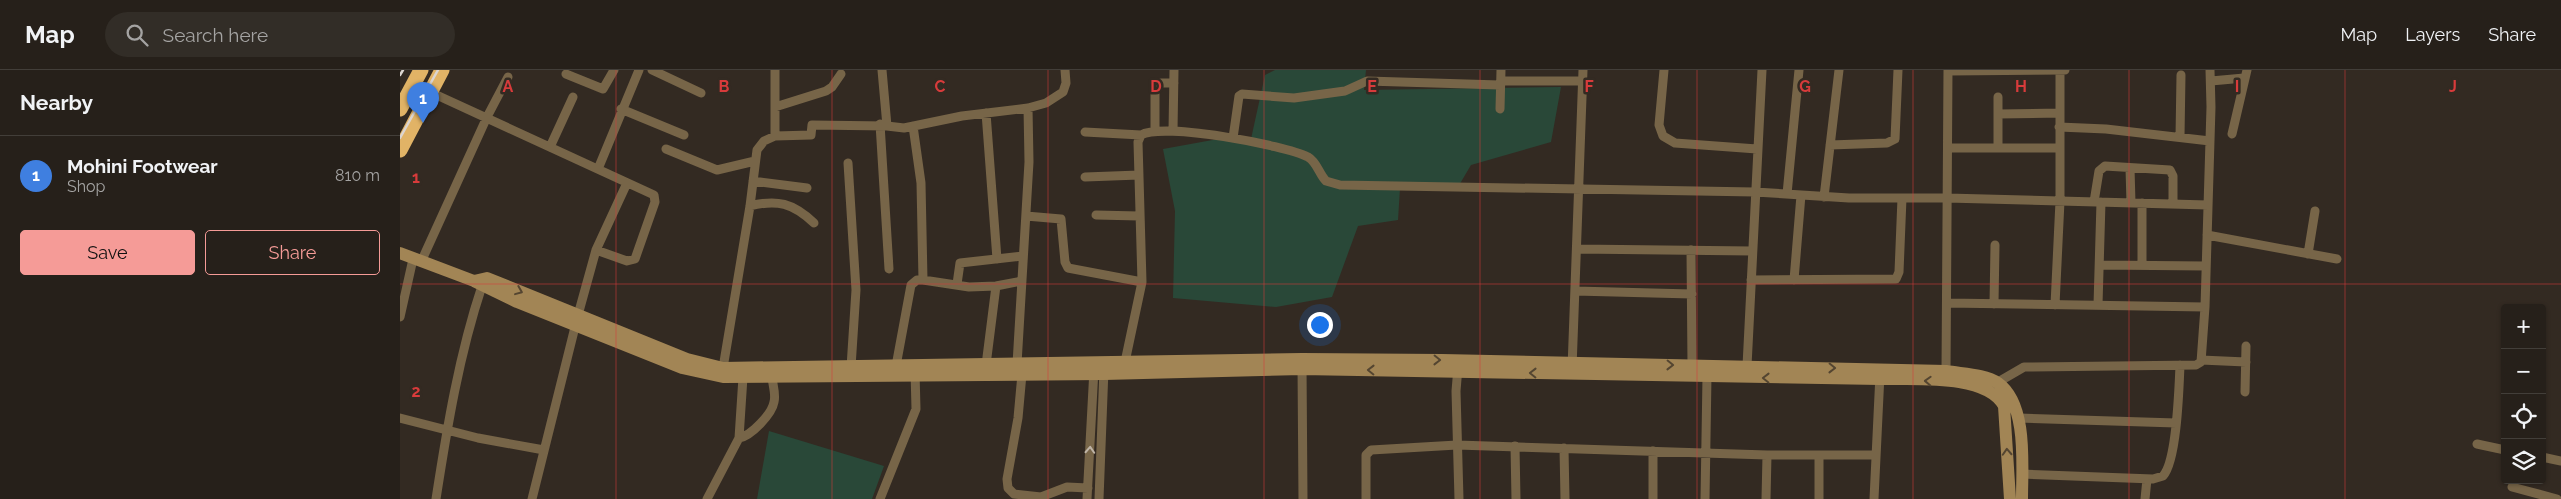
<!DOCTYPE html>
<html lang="en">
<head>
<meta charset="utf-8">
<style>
  :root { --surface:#26201a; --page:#322d27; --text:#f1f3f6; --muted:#a4a3a2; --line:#423e39; --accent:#f59b97 }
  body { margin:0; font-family:Raleway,sans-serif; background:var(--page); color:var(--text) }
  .controls { position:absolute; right:15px; bottom:15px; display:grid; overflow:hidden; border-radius:5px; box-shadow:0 1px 4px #0004 }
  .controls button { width:45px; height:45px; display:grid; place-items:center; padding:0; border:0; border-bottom:1px solid var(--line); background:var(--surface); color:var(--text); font:25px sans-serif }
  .you { position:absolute; left:919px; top:254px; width:18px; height:18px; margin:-12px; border:4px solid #fff; border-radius:50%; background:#1a73e8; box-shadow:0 0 0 8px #1a73e833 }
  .badge { display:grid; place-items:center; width:32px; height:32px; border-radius:50%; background:var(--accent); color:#fff; font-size:16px; font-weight:700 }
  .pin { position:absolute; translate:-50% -41px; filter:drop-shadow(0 1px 2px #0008) }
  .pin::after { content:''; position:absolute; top:26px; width:18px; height:15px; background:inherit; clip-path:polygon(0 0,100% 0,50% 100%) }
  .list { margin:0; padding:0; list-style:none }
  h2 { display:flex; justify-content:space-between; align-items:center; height:65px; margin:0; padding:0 20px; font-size:21px }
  h2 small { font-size:16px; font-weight:400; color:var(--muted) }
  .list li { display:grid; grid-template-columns:32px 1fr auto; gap:15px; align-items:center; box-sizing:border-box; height:80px; padding:0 20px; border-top:1px solid var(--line) }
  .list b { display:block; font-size:19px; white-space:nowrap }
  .list p { margin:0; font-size:16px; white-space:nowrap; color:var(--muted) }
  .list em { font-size:16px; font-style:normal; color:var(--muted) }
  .actions { display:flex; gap:10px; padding:15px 20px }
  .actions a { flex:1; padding:11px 0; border:1px solid var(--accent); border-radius:5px; text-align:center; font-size:18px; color:var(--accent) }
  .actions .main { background:var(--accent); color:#111 }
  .icon { flex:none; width:28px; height:28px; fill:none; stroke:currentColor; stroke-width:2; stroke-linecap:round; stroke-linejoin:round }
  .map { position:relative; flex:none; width:2161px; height:429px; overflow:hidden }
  header { display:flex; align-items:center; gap:30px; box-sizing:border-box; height:70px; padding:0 25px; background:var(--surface); border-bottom:1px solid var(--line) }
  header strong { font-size:24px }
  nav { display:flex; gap:28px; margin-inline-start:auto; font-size:18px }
  .search { width:350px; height:45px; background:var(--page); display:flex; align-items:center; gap:12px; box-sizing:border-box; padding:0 18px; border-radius:28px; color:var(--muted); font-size:19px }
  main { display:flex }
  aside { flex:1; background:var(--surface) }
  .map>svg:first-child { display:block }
</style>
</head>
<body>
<header>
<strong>Map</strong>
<div class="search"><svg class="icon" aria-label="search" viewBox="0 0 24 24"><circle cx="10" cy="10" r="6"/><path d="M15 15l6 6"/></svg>Search here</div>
<nav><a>Map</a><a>Layers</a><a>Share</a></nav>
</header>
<main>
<aside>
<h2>Nearby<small></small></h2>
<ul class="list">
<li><span class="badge" style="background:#3f7fe0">1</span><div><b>Mohini Footwear</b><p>Shop</p></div><em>810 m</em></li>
</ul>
<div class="actions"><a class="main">Save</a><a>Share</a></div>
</aside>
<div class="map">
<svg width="2161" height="429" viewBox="0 0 2161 429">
  <rect width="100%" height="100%" fill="#332a22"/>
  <path fill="#294838" d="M875,0H966L964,20L1161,17L1151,72L1071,95L1058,117L1000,118L998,150L958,156L932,227L876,237L773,228L775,141L763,79L829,67L851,69L865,5Z
    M369,361L484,396L472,429H357Z"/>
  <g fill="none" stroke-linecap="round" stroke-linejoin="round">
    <path stroke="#776548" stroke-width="9" d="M252,0L301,23
      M1264,0L1259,55L1263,66L1275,73L1357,79
      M1548,1L1665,0
      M166,4L203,19L214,0
      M1101,11H1183
      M1811,11L1844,8
      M30,22L254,125L255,132L235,189L227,191L196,180
      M1598,27V78
      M375,37L426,21L432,17L441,4
      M221,39L284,65
      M1100,39L1101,0
      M586,43L597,189
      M1598,44L1660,43
      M480,54L489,199
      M487,56L504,58L562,46L628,38L646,33L663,22L666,13L665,0
      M513,56L521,113L523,210L569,217L596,216L622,211
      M1659,57L1706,59L1810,71
      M755,61V17L761,13H774
      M773,61L774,0
      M685,62L741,65
      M1832,64L1847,0
      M375,66V0
      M1780,67L1781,5
      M833,68L839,26L842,24L894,28L945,21L967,11L1100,15
      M1430,75L1487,73L1495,69L1498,0
      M150,77L173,27
      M1548,78H1659
      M266,79L317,100L355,91
      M448,93L456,220L451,297
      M1730,98L1731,133
      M198,99L239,0
      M685,107L739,105
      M353,111L407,118
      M1387,124L1399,0
      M1424,127L1439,0
      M1694,132L1699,101L1705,96L1770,100L1773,106V134
      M1742,133V195
      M350,136C377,129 393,133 414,153
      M696,145L739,146
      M626,146L661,149L665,192L668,198L742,212
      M1807,165L1937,189
      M1177,179L1352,181
      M1291,180L1292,296
      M1908,184L1915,141
      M21,192L87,47L108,7
      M1700,195L1806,196
      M1351,210L1496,209L1499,202L1502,128
      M1394,210L1401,125
      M557,214L560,193L623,186
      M1175,221L1292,224
      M1547,233L1805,237
      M1594,234L1595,175
      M1655,235L1660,131V0
      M1698,235L1701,132
      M0,247L13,189
      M1801,290L1846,292
      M725,292L742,212L738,72L741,65C763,52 884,75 908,87C917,92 919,104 926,111L940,115L1355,122L1449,128H1547L1808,135
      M617,294L629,92L628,38
      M586,295L596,216
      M902,295L903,429
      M496,296L511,215L517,210H523
      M1347,296L1362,0
      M1058,297L1056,321L1059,429
      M323,298L350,136L357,80L364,71L375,66L411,65L412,55L487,56L482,0
      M1172,298L1183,0
      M1546,301L1548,0
      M622,304L618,348L607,409L608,418L614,424L641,427L667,417L688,418
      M1593,315L1624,297L1796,295L1801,292L1805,237L1811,37L1810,0
      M1845,322L1846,276
      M0,348L78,368L144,380
      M1619,348L1776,353
      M339,368C351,366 372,344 374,332C376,325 373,315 372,308
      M2077,374L2105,380
      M1115,376L1116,429
      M1164,378L1165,429
      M1253,381V429
      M2142,387L2161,391
      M1622,404L1753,409L1763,406C1777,391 1779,318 1780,295
      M2112,417L2157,429
      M36,429C47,358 59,285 82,216
      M132,429L178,245L196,180L227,113
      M307,429L339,368L343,307
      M480,429L516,339L515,301
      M687,429L694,299
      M699,429L704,299
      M966,429V385L971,380L1057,375L1367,385H1476
      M1305,429L1307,306
      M1366,429L1367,385
      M1419,429V386
      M1474,429L1480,304
      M1745,429L1747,409"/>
    <path stroke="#a28555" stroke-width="12" d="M0,183L74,211L117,232L282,298L323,307L704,304L902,299L1480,309C1513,310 1586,303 1604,336L1610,429
      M74,211L87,208L287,289L323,298L902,289L1042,290L1546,301C1563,304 1585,304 1598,313C1628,334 1622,396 1622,429"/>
    <path stroke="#e1b366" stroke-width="15" d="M0,39L21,0
      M0,80L42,0"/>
    <path stroke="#dcd5d0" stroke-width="2.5" d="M0,5L3,0
      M0,68L38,0"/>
  </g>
  <defs><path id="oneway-chevron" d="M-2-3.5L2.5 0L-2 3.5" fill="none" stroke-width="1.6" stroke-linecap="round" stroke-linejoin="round" transform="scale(1.25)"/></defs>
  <g stroke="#544531">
    <use href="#oneway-chevron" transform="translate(119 221) rotate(22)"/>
    <use href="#oneway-chevron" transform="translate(1037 290) rotate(1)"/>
    <use href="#oneway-chevron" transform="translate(1270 295) rotate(1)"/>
    <use href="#oneway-chevron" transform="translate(1432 298) rotate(1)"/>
    <use href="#oneway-chevron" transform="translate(971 300) rotate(-179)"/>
    <use href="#oneway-chevron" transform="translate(1133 303) rotate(-179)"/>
    <use href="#oneway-chevron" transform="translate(1366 308) rotate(-179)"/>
    <use href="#oneway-chevron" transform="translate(1528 311) rotate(-178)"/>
    <use href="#oneway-chevron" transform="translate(1607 382) rotate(-93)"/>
  </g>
  <use stroke="#bfb4a6" href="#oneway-chevron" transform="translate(690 380) rotate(-87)"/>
  <path fill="none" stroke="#d83b3b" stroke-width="1" stroke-opacity="0.55" d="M216,0V429M432,0V429M648,0V429M864,0V429M1080,0V429M1297,0V429M1513,0V429M1729,0V429M1945,0V429M0,214H2161"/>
  <g font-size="16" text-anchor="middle" font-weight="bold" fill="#d83b3b" stroke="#332a22" stroke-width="5" stroke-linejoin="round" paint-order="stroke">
    <text x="108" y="22">A</text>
    <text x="324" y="22">B</text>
    <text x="540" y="22">C</text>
    <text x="756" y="22">D</text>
    <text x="972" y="22">E</text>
    <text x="1189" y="22">F</text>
    <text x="1405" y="22">G</text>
    <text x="1621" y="22">H</text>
    <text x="1837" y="22">I</text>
    <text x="2053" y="22">J</text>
    <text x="16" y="113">1</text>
    <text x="16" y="327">2</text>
  </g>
</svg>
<div class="controls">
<button>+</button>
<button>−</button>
<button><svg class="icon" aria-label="locate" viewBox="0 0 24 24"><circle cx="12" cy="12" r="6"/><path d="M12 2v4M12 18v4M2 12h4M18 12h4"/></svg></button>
<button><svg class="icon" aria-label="layers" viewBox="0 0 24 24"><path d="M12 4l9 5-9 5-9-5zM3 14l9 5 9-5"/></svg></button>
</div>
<div class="you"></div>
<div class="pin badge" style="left:23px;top:53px;background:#3f7fe0">1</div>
</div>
</main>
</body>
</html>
